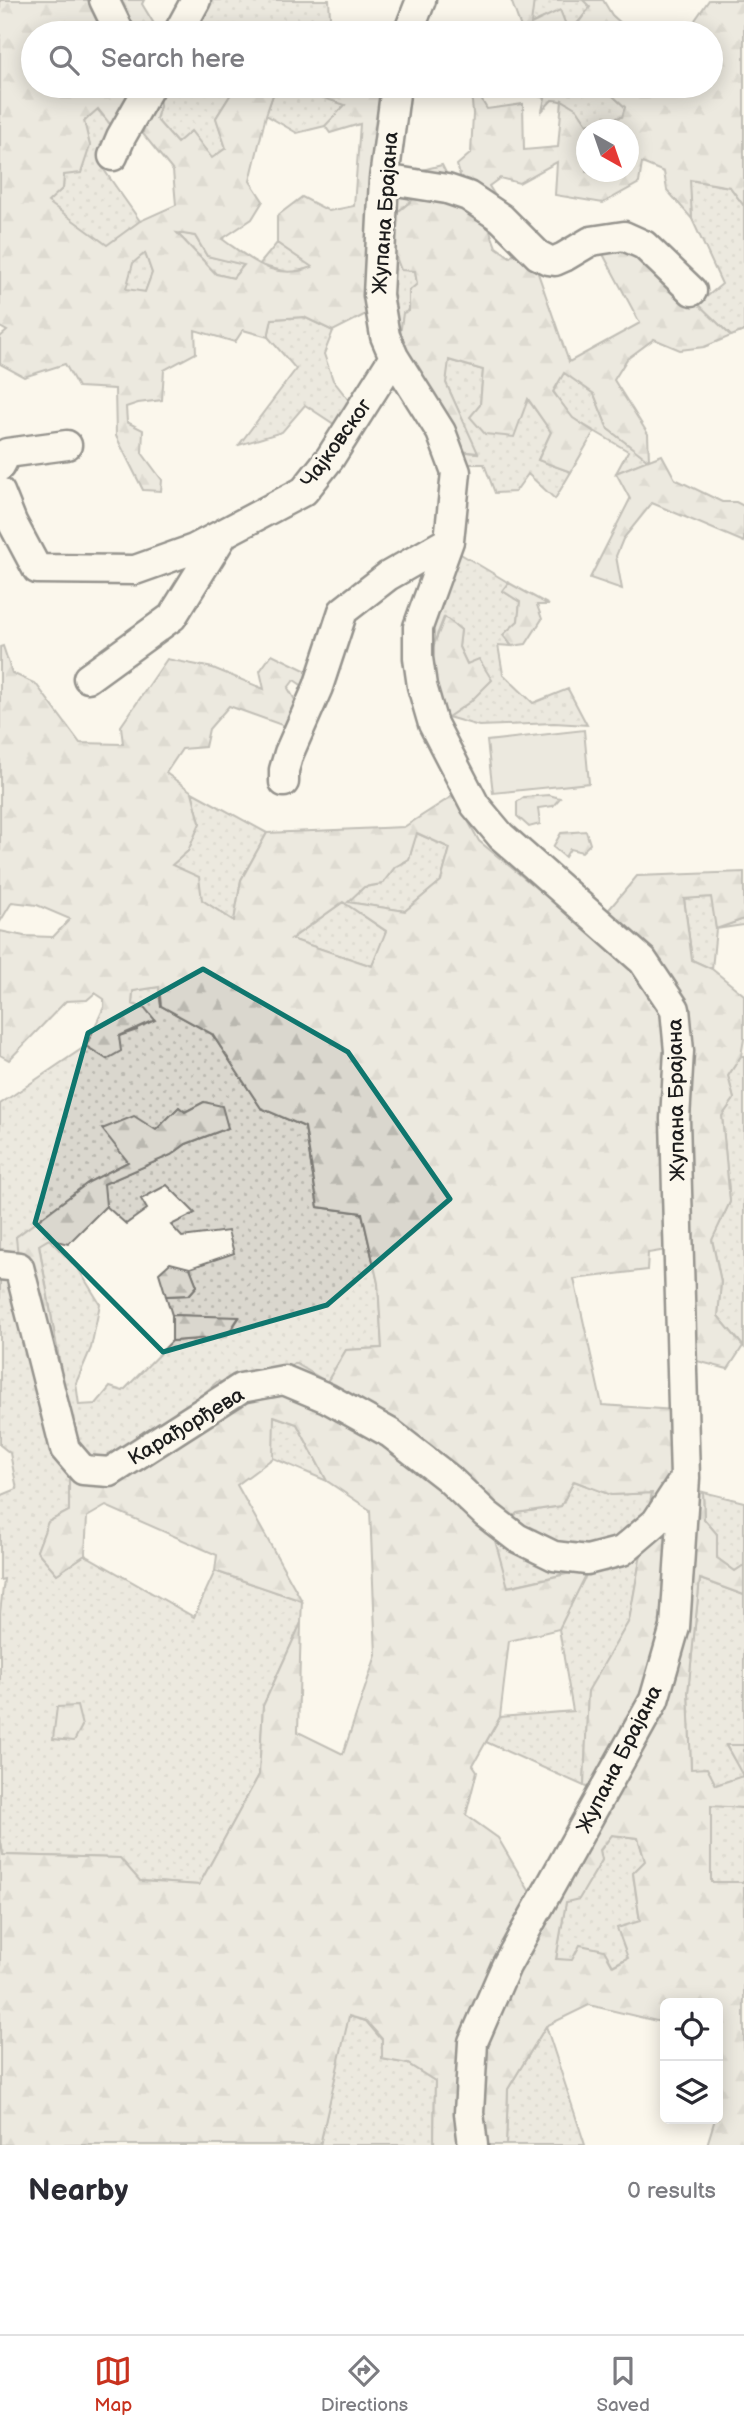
<!DOCTYPE html>
<html lang="en">
<head>
<meta charset="utf-8">
<style>
  :root { --surface:#fff; --page:#f7f7f7; --text:#2b2b33; --muted:#7c7c81; --line:#e1e1e2; --accent:#c8321e }
  body { margin:0; font-family:"Balsamiq Sans",sans-serif; background:var(--page); color:var(--text) }
  .controls { position:absolute; right:21px; bottom:21px; display:grid; overflow:hidden; border-radius:10px; box-shadow:0 4px 18px #0003 }
  .controls button { width:63px; height:63px; display:grid; place-items:center; padding:0; border:0; border-bottom:2px solid var(--line); background:var(--surface); color:var(--text); font:35px sans-serif }
  .compass { position:absolute; left:576px; top:119px; width:63px; height:63px; border-radius:50%; background:var(--surface); box-shadow:0 4px 18px #0003; rotate:140deg }
  .list { margin:0; padding:0; list-style:none }
  h2 { display:flex; justify-content:space-between; align-items:center; height:91px; margin:0; padding:0 28px; font-size:30px }
  h2 small { font-size:23px; font-weight:400; color:var(--muted) }
  .icon { flex:none; width:38px; height:38px; fill:none; stroke:currentColor; stroke-width:2; stroke-linecap:round; stroke-linejoin:round }
  .map { position:relative; flex:none; width:744px; height:2145px; overflow:hidden }
  .search { position:absolute; background:var(--surface); box-shadow:0 4px 18px #0003; left:21px; right:21px; top:21px; height:77px; display:flex; align-items:center; gap:18px; box-sizing:border-box; padding:0 24px; border-radius:38px; color:var(--muted); font-size:26px }
  .sheet { height:189px; background:var(--surface) }
  nav { display:flex; justify-content:space-around; align-items:center; box-sizing:border-box; height:98px; border-top:2px solid var(--line); background:var(--surface); font-size:19px; color:var(--muted) }
  nav a { display:grid; justify-items:center; gap:4px }
  nav .on { color:var(--accent) }
  .map>svg:first-child { display:block }
</style>
</head>
<body>
<div class="map">
<svg width="744" height="2145" viewBox="0 0 744 2145">
  <defs>
    <pattern id="grass-dots" width="8" height="8" patternUnits="userSpaceOnUse" patternTransform="scale(1.75)"><rect width="8" height="8" fill="#dad7ce"/><path d="M2 2h.1M6 6h.1" fill="none" stroke="#bab8b0" stroke-width="1.8" stroke-linecap="round"/></pattern>
    <pattern id="forest-firs" width="22" height="20" patternUnits="userSpaceOnUse" patternTransform="scale(1.75)"><rect width="22" height="20" fill="#dad7ce"/><path d="M5 1l3.5 6h-7zM16 11l3.5 6h-7z" fill="#bab8b0"/></pattern>
  </defs>
  <rect width="100%" height="100%" fill="#fbf7ec"/>
  <filter id="ink" filterUnits="userSpaceOnUse"><feTurbulence type="fractalNoise" baseFrequency=".0143" numOctaves="2"/><feDisplacementMap in="SourceGraphic" scale="14" xChannelSelector="R" yChannelSelector="G"/><feConvolveMatrix kernelMatrix="1 2 1 2 8 2 1 2 1" color-interpolation-filters="sRGB"/></filter>
  <g filter="url(#ink)">
    <path fill="url(#grass-dots)" stroke="#7b7a75" stroke-width="2" fill-rule="evenodd" d="M189,0H329L331,33H202L186,5Z
      M534,0H583L591,7L569,33L560,11L530,24Z
      M157,86H236L216,118L226,148L212,159L191,132L177,143L156,119L160,106Z
      M276,86H293L346,105L325,126L297,133L266,115Z
      M531,86H586L592,94L612,95L626,108L622,117L586,124C578,110 569,100 552,100L542,111L545,98L525,92Z
      M127,96L147,106L143,134L114,129L104,146L102,167L140,221L107,246L47,202L63,188L64,175L90,146L84,122L97,109L114,128Z
      M689,180L730,187L744,206V331L731,336L698,304L722,284L692,219Z
      M389,197H416L399,211L400,269L415,271L417,285L409,291C410,312 407,336 390,349Z
      M176,232L195,236L207,256L244,264L233,278L216,274Z
      M277,243L313,267L291,273L259,265Z
      M145,253L152,273L145,292L125,290L133,262Z
      M304,317L333,331L324,354L333,380L354,407L340,428L305,405L282,432L239,445L296,369L268,337L272,319Z
      M448,360L483,370L480,405L527,398L551,432L538,460L571,472L555,499L528,474L515,492L495,493L484,464H455L450,450L477,453L446,383Z
      M564,372L594,394L608,429L649,460L616,473L628,451L572,418L553,391Z
      M454,550L509,583L503,591L520,602L518,621L503,635L512,646L498,645L503,674L533,703L568,689L587,725L554,723L479,726L448,717L471,701L467,664L459,647L461,630L444,617L423,672L424,628Z
      M192,792L267,833L241,880L234,921L202,900L172,865L188,851L200,823Z
      M416,833L450,848L441,881L405,911L347,902L364,887L382,884L395,867L409,860Z
      M712,897L716,929L744,919V925L716,929L712,969L692,960L684,898Z
      M343,902L387,932L372,966L291,939Z
      M159,987L161,1006L212,1034L261,1108L305,1127L318,1207L362,1213L378,1283L382,1348L346,1350L327,1382L247,1396L218,1381L69,1511L48,1522L37,1551L57,1574L85,1555L194,1617L215,1571L302,1601L301,1623L263,1706L259,1775L199,1885L140,1881L119,1858L3,1855L0,1837V1613L4,1579L0,1580V1496L17,1489L10,1453L0,1445V1104L86,1046L107,1059L119,1036L137,1030L132,1004L133,991ZM204,1102L228,1128L186,1144L171,1155L103,1184L106,1206L126,1224L147,1209L141,1199L167,1185L195,1213L171,1225L182,1237L228,1231L234,1253L190,1268L197,1286L189,1295L166,1296L172,1315L239,1318L226,1337L172,1341L123,1391L110,1387L96,1404L79,1405L76,1383L91,1348L100,1304L79,1270L49,1239L39,1244L61,1371L16,1237L89,1182L128,1162L103,1128L156,1130L179,1107L185,1112Z
      M741,1056H744V1347L718,1316L721,1282L712,1239L730,1202L722,1116L734,1099L728,1076Z
      M273,1416L297,1424L327,1481L273,1458Z
      M574,1481L611,1495L652,1493L629,1621L588,1692L584,1786L486,1742L500,1717L573,1711L559,1629L588,1569L507,1587L494,1537L517,1513L561,1506Z
      M703,1492L744,1502V1565L735,1571L717,1558V1534L704,1519Z
      M700,1579L744,1595V1745L726,1746L744,1776L716,1785L691,1769L688,1692Z
      M711,1805L744,1808V1882H711Z
      M612,1835L638,1838L645,1861L633,1873L640,1922L629,1957L612,1966L556,1959L566,1902L579,1898L602,1860L600,1851Z
      M348,2016L366,2021L382,2040V2059L408,2064L435,2081L434,2145H320Z
      M546,2026L585,2145H506L508,2089Z"/>
    <path fill="url(#forest-firs)" stroke="#7b7a75" stroke-width="2" fill-rule="evenodd" d="M0,0H144L142,4L156,27L194,18L202,33H33V86H157L160,106L156,119L177,143L191,131L212,158L226,148L216,118L236,86H276L266,115L250,181L263,201L252,219L222,239C252,260 275,282 312,267L277,243V216L302,197L329,211L354,206L360,124L330,133L325,126L345,105L291,87L383,86L368,313L333,331L304,317L272,319L268,337L243,330L235,342L195,330L196,353L164,370L162,400L138,403L126,407L127,422L143,430L142,453L162,480L161,491L143,490L116,436L115,389L78,387L65,364L24,377L0,364V337L7,331L0,327ZM127,97L146,106L143,134L173,171L176,205L140,221L107,245L48,202L63,188L64,175L81,173L90,146L84,121L98,109L114,129L125,116ZM177,233L195,236L207,256L244,265L233,278L216,274ZM145,253L152,273L145,292L126,289L133,263Z
      M511,0H534L531,24L560,10L569,33H523Z
      M583,0H603L612,15L632,33H571L590,7Z
      M709,0H744V206L730,187L690,180L692,219L667,190L664,172L642,163L639,183L603,203L555,195L557,162L519,183L500,178L489,186L504,210L465,192L457,165L471,153L473,114L471,89L460,90L459,86H490L491,95L481,99L487,109L523,104L524,150L558,147L562,100L577,109L587,124L622,117L625,107L612,95L592,94L586,86H711V33H686ZM586,130H628V172H586Z
      M442,165L454,189L487,223L496,247L510,257L517,250L533,259L569,362L640,323L597,243H625L655,262L731,336L704,347L680,350L654,339L627,359L614,380L648,434L649,460L662,455L675,479L722,502H736L744,506V542L652,503L623,539L616,556L622,589L590,578L630,499L616,473L648,460L608,429L594,394L564,373L553,392L573,418L594,432L571,472L538,460L551,432L528,399L514,437L485,434L470,417L480,405L483,370L449,360L446,383L478,453L450,450L399,342L403,313L409,311V291L417,284L415,271L401,270L386,231L399,211L416,197L418,171Z
      M509,583L549,605H537L542,619L526,644L512,646L503,635L518,621L520,602L503,591Z
      M445,617L461,630L459,647L467,664L479,659L492,680L471,701L448,717L437,715L423,672Z
      M3,646L12,673L36,684L80,743L123,744L121,726L167,659L213,668L264,689L260,671L272,654L329,682L319,697L294,680L288,688L295,700L290,728L229,706L209,729L205,747L182,749L166,773L192,792L200,823L188,851L172,865L199,877L202,900L234,921L241,880L267,833L404,827L454,795L479,841L590,932L637,876L744,872V919L716,929L711,897L684,899L692,960L712,969L744,995V1039L741,1056L728,1076L734,1099L722,1116L730,1202L712,1240L721,1282L718,1316L743,1346L728,1369L693,1360L667,1250L648,1253L647,1270L574,1279L602,1405L675,1410L695,1490L703,1492L704,1519L717,1534V1558L735,1571L744,1565V1595L700,1579L688,1692L691,1769L707,1768L716,1785L743,1776L726,1745H744V1808L711,1806V1882H744V2145H707L715,2119H718V2003H665V2023L589,2005L546,2026L508,2089L506,2145H434L435,2081L408,2064L382,2059V2039L366,2021L349,2016L320,2145H0V1837L3,1855L120,1858L140,1881L199,1885L259,1775L263,1706L301,1623L298,1732L343,1754L376,1655L370,1510L327,1481L297,1424L274,1416L273,1458L237,1485L302,1601L215,1571L217,1555L106,1506L87,1517L85,1555L57,1574L37,1551L48,1522L69,1511V1478L163,1452L247,1396L259,1394L295,1363L327,1382L346,1350L382,1348L378,1283L362,1213L318,1207L305,1127L261,1108L212,1034L161,1006L159,987L133,991L132,1004L145,1008L155,1020L119,1036L121,1051L107,1059L86,1046L104,1007V999L95,993L87,1000L66,1001L9,1060L0,1055V931L24,936L53,937L70,919L37,905L12,902L0,922V647ZM417,833L450,848L441,881L405,911L348,902L364,887L382,884L395,867L409,859ZM343,902L386,931L372,966L291,939ZM574,1481L611,1495L652,1493L629,1621L588,1691L584,1786L592,1790L531,1894L498,1838L466,1815L477,1771L473,1765L500,1717L509,1641L559,1629L589,1569L508,1587L494,1537L517,1513L561,1506ZM612,1835L638,1838L645,1861L633,1873L640,1921L617,1928L628,1958L613,1966L604,1950L580,1945L572,1960L556,1959L566,1902L579,1899L602,1860L600,1850Z
      M549,795L560,798L553,806L538,808L540,824L529,827L517,816V802L524,797Z
      M586,831L590,844L582,852L570,849L565,857L553,847L561,833Z
      M204,1102L222,1106L228,1128L186,1144L171,1155L104,1184L106,1206L68,1244L49,1239L39,1245L61,1372L50,1367L18,1257L16,1237L89,1182L128,1162L102,1129L134,1116L156,1130L179,1107L185,1112Z
      M170,1263L190,1268L197,1286L189,1295L166,1296L159,1273Z
      M172,1315L239,1317L226,1337L172,1341Z
      M77,1706L82,1726L74,1741L53,1739L57,1707Z"/>
    <path fill="#dad7ce" stroke="#7b7a75" stroke-width="2" d="M584,730L589,783L493,793L487,741Z"/>
    <g fill="none" stroke-linecap="round" stroke-linejoin="round">
      <defs>
        <path id="minor" d="M104,0L120,33
          M178,33L196,0
          M408,33L421,0
          M396,86L384,179L378,295L385,336L394,357L441,432L456,472L449,541L418,627V658L422,686L433,724L475,805L501,836L643,961L675,1009L679,1051L675,1119L685,1478L675,1627L654,1700L506,1966L473,2042L469,2113L473,2145
          M113,156L121,137L150,86
          M384,179L447,189L468,196L501,218L538,255L548,260L555,261L564,257L591,241L624,236L644,245L692,291
          M0,466L7,453L67,445
          M0,492L12,522L37,569L135,570L194,549L304,491L330,458L394,357
          M88,678L172,617L223,535
          M284,782V770L289,753L318,687L343,611L388,576L449,541
          M0,1265L19,1267L65,1449L83,1470L110,1472L241,1388L284,1380L327,1398L390,1433L448,1478L486,1514L517,1538L554,1556L587,1560L622,1551L656,1522L683,1481"/>
      </defs>
      <use href="#minor" stroke="#1c1c1c" stroke-width="33"/>
      <use href="#minor" stroke="#fbf7ec" stroke-width="28"/>
    </g>
  </g>
  <path d="M0 0H744V2145H0ZM203,969L348,1052L450,1199L327,1305L163,1352L35,1223L88,1033Z" fill="#fbf7ec" fill-opacity=".55" fill-rule="evenodd"/>
  <path fill="none" stroke="#0f766e" stroke-width="5" stroke-linejoin="round" d="M203,969L348,1052L450,1199L327,1305L163,1352L35,1223L88,1033Z"/>
  <g text-anchor="middle" stroke-width="6" stroke-linejoin="round" paint-order="stroke">
    <g font-size="21" fill="#1c1c1c" stroke="#fbf7ec">
      <text transform="translate(385 213) rotate(-86)" y="7">Жупана Брајана</text>
      <text transform="translate(336 443) rotate(-54)" y="7">Чајковског</text>
      <text transform="translate(676 1100) rotate(-91)" y="7">Жупана Брајана</text>
      <text transform="translate(186 1426) rotate(-31)" y="7">Карађорђева</text>
      <text transform="translate(619 1759) rotate(-63)" y="7">Жупана Брајана</text>
    </g>
  </g>
</svg>
<div class="controls">
<button><svg class="icon" aria-label="locate" viewBox="0 0 24 24"><circle cx="12" cy="12" r="6"/><path d="M12 2v4M12 18v4M2 12h4M18 12h4"/></svg></button>
<button><svg class="icon" aria-label="layers" viewBox="0 0 24 24"><path d="M12 4l9 5-9 5-9-5zM3 14l9 5 9-5"/></svg></button>
</div>
<svg class="compass" viewBox="-18 -18 36 36"><path d="M0-13l5 13h-10z" fill="#e53935"/><path d="M0 13l5-13h-10z" fill="#7c7c81"/></svg>
<div class="search"><svg class="icon" aria-label="search" viewBox="0 0 24 24"><circle cx="10" cy="10" r="6"/><path d="M15 15l6 6"/></svg>Search here</div>
</div>
<section class="sheet">
<h2>Nearby<small>0 results</small></h2>
<ul class="list">
</ul>
</section>
<nav>
<a class="on"><svg class="icon" aria-label="map" viewBox="0 0 24 24"><path d="M3 6l6-2 6 2 6-2v14l-6 2-6-2-6 2zM9 4v14M15 6v14"/></svg>Map</a>
<a><svg class="icon" aria-label="directions" viewBox="0 0 24 24"><path d="M12 3l9 9-9 9-9-9zM9 14v-3h6M13 9l2 2-2 2"/></svg>Directions</a>
<a><svg class="icon" aria-label="saved" viewBox="0 0 24 24"><path d="M7 4h10v16l-5-4-5 4z"/></svg>Saved</a>
</nav>
</body>
</html>
